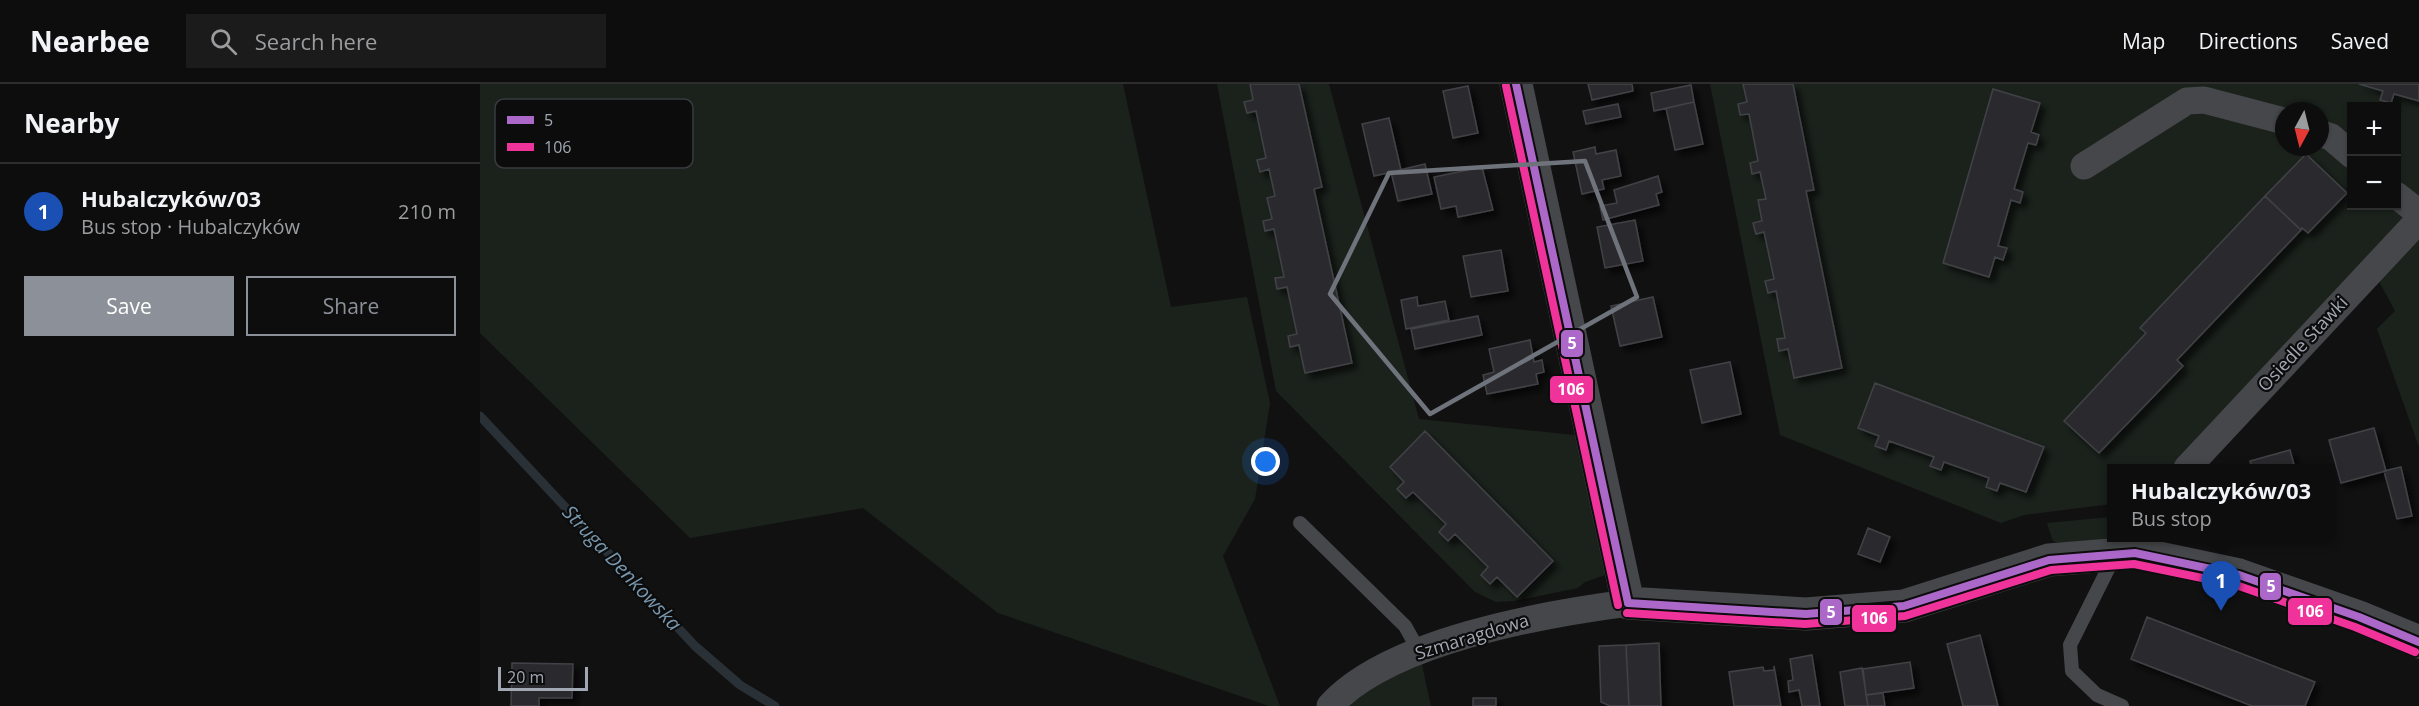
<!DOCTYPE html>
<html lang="en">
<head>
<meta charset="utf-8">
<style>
  :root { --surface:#0d0d0e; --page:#1b1b1c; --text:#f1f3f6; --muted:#9a9c9e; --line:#2d2d2e; --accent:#8c9099 }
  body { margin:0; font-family:"Open Sans",sans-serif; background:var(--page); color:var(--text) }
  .controls { position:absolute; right:18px; top:18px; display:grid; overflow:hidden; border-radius:0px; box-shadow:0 2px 4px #0004 }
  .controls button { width:54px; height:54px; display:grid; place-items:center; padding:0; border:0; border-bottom:2px solid var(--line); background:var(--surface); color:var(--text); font:30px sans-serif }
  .compass { position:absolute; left:1795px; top:18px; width:54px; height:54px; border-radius:50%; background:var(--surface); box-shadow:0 2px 4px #0004; rotate:187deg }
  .scale { position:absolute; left:18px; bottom:15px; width:90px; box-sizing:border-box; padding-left:6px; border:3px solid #a2a8b3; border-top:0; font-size:16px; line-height:21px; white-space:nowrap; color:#a2a8b3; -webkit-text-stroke:4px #0c0c0d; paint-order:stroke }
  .you { position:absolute; left:786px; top:378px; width:21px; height:21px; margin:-15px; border:4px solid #fff; border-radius:50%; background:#1a73e8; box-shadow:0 0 0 9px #1a73e833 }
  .badge { display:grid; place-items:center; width:39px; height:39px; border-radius:50%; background:var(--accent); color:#fff; font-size:20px; font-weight:700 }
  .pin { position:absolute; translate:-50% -50px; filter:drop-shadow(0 2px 3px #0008) }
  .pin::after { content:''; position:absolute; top:32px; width:21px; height:18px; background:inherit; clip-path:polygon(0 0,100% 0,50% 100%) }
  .popup { position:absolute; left:1627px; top:380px; width:228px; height:78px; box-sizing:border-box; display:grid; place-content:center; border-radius:0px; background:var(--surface); filter:drop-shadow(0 2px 4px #0005); font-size:20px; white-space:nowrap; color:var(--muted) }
  .popup b { font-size:22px; color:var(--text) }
  .popup::after { content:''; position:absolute; left:50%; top:100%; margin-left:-12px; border:12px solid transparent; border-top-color:var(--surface) }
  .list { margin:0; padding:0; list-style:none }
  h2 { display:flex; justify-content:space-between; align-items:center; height:78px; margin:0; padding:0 24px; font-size:26px }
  h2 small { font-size:20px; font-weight:400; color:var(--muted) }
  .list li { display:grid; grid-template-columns:39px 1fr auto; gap:18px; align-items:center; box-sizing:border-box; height:96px; padding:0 24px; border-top:2px solid var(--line) }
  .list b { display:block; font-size:22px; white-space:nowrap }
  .list p { margin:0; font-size:20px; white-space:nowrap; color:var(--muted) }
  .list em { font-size:20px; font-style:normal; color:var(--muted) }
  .actions { display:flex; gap:12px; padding:18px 24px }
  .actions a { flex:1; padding:14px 0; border:2px solid var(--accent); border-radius:0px; text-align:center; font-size:21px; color:var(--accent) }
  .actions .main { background:var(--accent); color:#fff }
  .icon { flex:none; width:33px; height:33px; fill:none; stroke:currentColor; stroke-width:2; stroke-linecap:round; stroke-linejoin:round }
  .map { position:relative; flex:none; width:1939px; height:622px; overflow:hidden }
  header { display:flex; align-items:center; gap:36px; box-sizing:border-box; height:84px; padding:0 30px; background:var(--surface); border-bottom:2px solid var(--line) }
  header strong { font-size:28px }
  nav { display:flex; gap:33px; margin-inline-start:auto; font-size:21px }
  .search { width:420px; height:54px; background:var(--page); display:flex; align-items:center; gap:15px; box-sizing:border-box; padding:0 21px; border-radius:0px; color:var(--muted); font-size:22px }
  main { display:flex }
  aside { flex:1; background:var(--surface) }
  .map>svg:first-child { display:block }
</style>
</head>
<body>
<header>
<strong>Nearbee</strong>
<div class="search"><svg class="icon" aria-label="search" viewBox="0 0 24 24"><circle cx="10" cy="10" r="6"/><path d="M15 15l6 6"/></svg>Search here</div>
<nav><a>Map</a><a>Directions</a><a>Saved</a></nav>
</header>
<main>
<aside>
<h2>Nearby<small></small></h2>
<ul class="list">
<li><span class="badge" style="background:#1a4fb4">1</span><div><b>Hubalczyków/03</b><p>Bus stop · Hubalczyków</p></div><em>210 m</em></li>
</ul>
<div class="actions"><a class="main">Save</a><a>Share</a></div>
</aside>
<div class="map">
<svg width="1939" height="622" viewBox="0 0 1939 622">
  <defs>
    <filter id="shadow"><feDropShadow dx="5.5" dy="5.5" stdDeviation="3" flood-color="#0009"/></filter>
  </defs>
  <rect width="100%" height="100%" fill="#111112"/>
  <path fill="#1b221c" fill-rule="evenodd" d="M0,0H643L691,223L767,213L790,319L775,415L743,472L800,622H789L518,529L383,424L210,454L0,249Z
    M737,0H849L939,335L1113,353L1140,486L1105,498L1098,504L1034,517L1016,518L995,508L796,307Z
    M1230,0H1939V363L1897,245L1915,227L1893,186L1707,384H1632L1631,420L1544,431L1521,439L1300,351ZM1872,22H1916V122H1872ZM1804,27H1840V63H1804Z
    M1631,433L1632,454L1627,456L1578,459L1573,457L1567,439Z
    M939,567L951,622H850Z"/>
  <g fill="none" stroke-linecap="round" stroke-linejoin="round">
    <path stroke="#293136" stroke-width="9" d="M0,332L215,562L260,601L295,622"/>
  </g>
  <path fill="#2c2c2d" stroke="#404246" stroke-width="1.5" filter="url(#shadow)" d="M770,0H819L842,103L834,105L872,279L825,289L819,261L810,263L808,252L817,250L807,203L797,205L795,194L804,193L794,145L785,147L783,137L792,135L787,114L795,112L789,85L780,88L777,76L786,74L776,27L767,29L764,18L773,16Z
    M1108,0H1152L1153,7L1112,16Z
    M1263,0H1313L1334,106L1326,107L1362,284L1314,294L1308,265L1299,267L1297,255L1305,254L1296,207L1288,209L1285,197L1294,195L1284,148L1276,150L1273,139L1282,137L1278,116L1286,115L1280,88L1272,90L1270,79L1278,77L1269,30L1260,31L1258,20L1267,18Z
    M1879,0H1939V17L1914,10L1911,19L1900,16L1903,7Z
    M1211,1L1214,18L1174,27L1171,9Z
    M988,2L998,49L973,54L963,7Z
    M1513,5L1560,19L1551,48L1559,51L1556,61L1548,59L1534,105L1543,108L1540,119L1531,116L1518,162L1527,164L1523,176L1515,173L1509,193L1463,179Z
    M1214,18L1223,60L1195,66L1186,24Z
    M1138,20L1141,33L1106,40L1103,27Z
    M909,34L921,86L894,92L882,40Z
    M1115,63L1116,70L1136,66L1141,92L1122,96L1124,105L1102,110L1093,68Z
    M1826,70L1867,109L1828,149L1822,144L1821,146L1785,112Z
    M945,80L952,110L918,117L911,88Z
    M1002,83L1013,126L978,133L976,122L961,125L954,93Z
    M1178,92L1182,108L1176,110L1179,121L1123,136L1120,122L1137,119L1134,106Z
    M1785,112L1821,146L1697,276L1703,282L1619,369L1584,337L1666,249L1660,244Z
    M1155,136L1163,177L1125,184L1117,143Z
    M1021,166L1028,207L991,213L983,172Z
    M937,213L938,222L965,217L969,236L926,245L921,216Z
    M1173,213L1182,253L1140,262L1131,222Z
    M998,232L1002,251L935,265L931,245Z
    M1050,256L1054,278L1062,276L1064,288L1056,290L1058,300L1007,310L1003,291L1014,288L1009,265Z
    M1250,278L1261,330L1222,339L1210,286Z
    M1395,299L1564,363L1546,408L1520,399L1517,407L1506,403L1509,394L1464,378L1461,386L1450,382L1454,373L1409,357L1406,366L1395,362L1399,352L1378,344Z
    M1894,344L1906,387L1861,399L1849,356Z
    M945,347L1073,477L1037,513L1017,493L1010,500L1001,491L1008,483L975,450L968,457L959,448L966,440L933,408L926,414L917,405L924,398L910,383Z
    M1810,366L1815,384H1772L1770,377Z
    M1921,383L1932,432L1917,435L1904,387Z
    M1388,444L1410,453L1400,478L1378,470Z
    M1667,533L1835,598L1825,622H1772L1651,575Z
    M1500,551L1518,622H1483L1467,560Z
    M1179,559L1181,622H1149L1146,561Z
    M1146,561L1149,622H1130L1121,618L1119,562Z
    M1332,571L1340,622H1322L1319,606L1309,608L1308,597L1313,596L1310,575Z
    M1430,578L1434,604L1386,611L1383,585Z
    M32,579L93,580L92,614H59V622H31Z
    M1294,582L1301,622H1254L1249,588L1283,583L1284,587L1294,586Z
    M1382,584L1388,622H1365L1360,588Z
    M1403,609L1405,622H1388L1386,611Z
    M993,614H1016V622H993Z"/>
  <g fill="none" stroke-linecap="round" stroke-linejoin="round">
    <path stroke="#46474a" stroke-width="14" d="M820,439L925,542L939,567
      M1635,471L1590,561L1592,587L1617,611L1642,622"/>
    <path stroke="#46474a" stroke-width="27" d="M1840,49L1851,53L1872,71
      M1604,82L1707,17L1724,16L1804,37
      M1916,111L1939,129
      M1707,384L1939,136
      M850,622C908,557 1064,530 1148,519"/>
    <path stroke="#46474a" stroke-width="33" d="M1036,0L1148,519L1326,530L1424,522L1569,476L1655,469L1759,491L1879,533L1939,558"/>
    <defs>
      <path id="bus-1" d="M1036,0L1148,519
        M1148,519L1326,530L1424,522L1569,476L1655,469L1759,491L1879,533L1939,558"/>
      <path id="bus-2" d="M1026,2L1138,521
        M1147,529L1325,540L1425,532L1571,486L1654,480L1756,501L1875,543L1935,568"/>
    </defs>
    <use href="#bus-1" stroke="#0c0c0d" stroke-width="12"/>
    <use href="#bus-2" stroke="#0c0c0d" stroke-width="12"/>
    <use href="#bus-1" stroke="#ac68c9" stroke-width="8"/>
    <use href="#bus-2" stroke="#ef339a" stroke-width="8"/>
  </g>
  <path fill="none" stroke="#6f737b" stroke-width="4.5" stroke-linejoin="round" d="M1105,77L1157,213L950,330L850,210L909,89Z"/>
  <g text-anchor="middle" stroke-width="4.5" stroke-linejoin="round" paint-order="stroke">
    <g font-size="18" fill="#a2a8b3" stroke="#0c0c0d">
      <text transform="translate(1823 260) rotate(-47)" y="6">Osiedle Stawki</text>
      <text transform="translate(992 553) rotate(-17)" y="6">Szmaragdowa</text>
    </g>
    <g font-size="20" font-style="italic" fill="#7998ae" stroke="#0c0c0d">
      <text transform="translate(142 484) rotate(47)" y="7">Struga Denkowska</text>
    </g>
  </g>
  <rect x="15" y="15" width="198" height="69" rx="9" fill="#0c0c0d" stroke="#393b3f" stroke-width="1.5"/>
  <rect x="27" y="32" width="27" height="8" fill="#ac68c9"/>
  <rect x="27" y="59" width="27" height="8" fill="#ef339a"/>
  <g font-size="16" fill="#a2a8b3">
    <text x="64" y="42">5</text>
    <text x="64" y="69">106</text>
  </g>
  <g stroke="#0c0c0d" stroke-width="2">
    <rect x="1080" y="245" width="24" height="29" rx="6" fill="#ac68c9"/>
    <rect x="1069" y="291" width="45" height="29" rx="6" fill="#ef339a"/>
    <rect x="1779" y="488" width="23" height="29" rx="6" fill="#ac68c9"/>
    <rect x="1807" y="513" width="46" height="29" rx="6" fill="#ef339a"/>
    <rect x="1339" y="514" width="24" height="28" rx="6" fill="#ac68c9"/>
    <rect x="1371" y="520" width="46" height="29" rx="6" fill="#ef339a"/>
  </g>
  <g font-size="16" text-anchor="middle" font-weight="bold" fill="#fff">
    <text x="1092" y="265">5</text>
    <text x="1091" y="311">106</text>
    <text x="1791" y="508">5</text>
    <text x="1830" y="533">106</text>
    <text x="1351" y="534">5</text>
    <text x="1394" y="540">106</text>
  </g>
</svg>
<div class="controls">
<button>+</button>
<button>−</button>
</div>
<svg class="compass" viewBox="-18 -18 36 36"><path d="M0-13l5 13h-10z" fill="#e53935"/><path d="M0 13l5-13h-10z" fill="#9a9c9e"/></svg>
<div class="scale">20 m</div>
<div class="you"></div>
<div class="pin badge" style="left:1741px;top:527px;background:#1a4fb4">1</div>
<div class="popup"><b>Hubalczyków/03</b>Bus stop</div>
</div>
</main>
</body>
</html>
